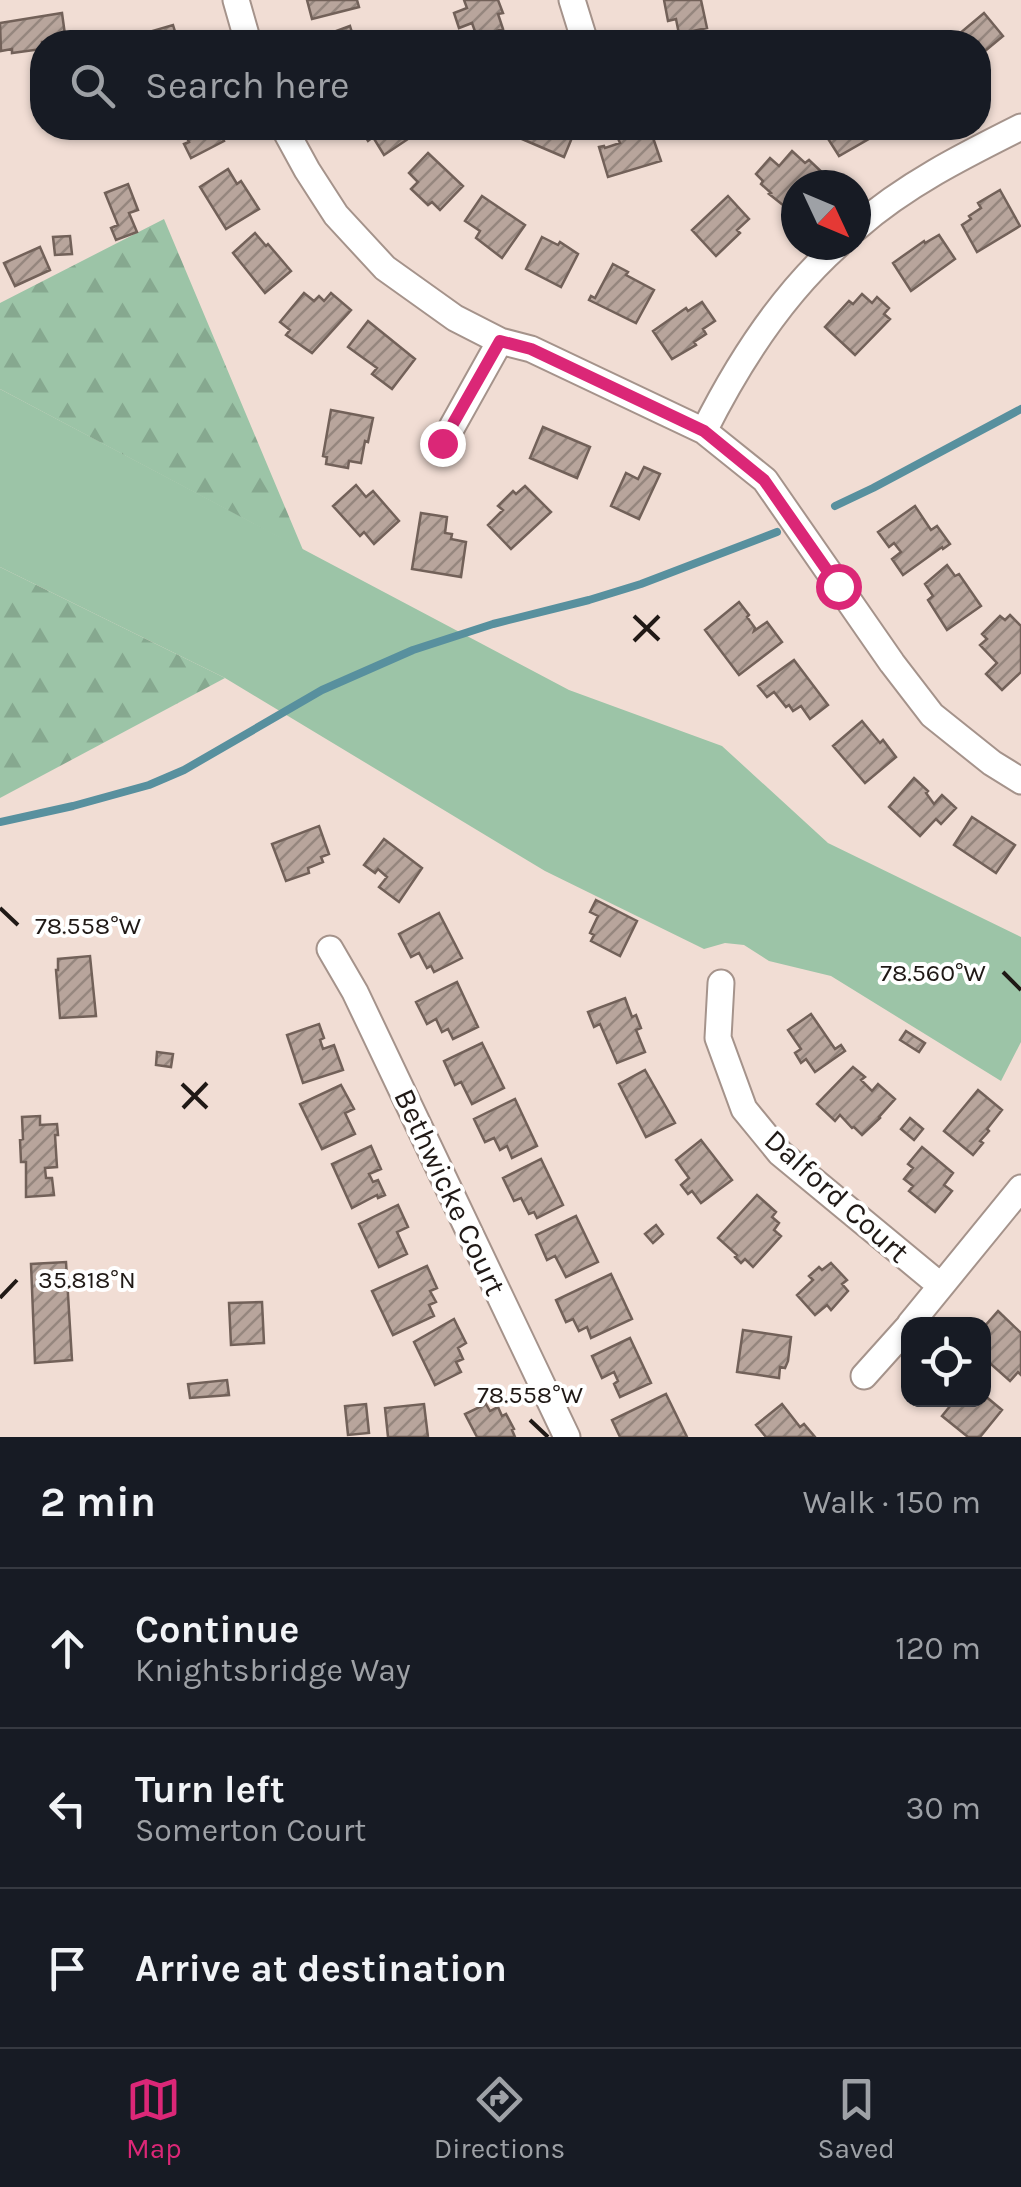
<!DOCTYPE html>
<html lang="en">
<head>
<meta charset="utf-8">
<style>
  :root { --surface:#171b24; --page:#20242c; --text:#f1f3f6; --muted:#9ea1a6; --line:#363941; --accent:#db2777 }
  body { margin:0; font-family:Karla,sans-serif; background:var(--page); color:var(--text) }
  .controls { position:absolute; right:30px; bottom:30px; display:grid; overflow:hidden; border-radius:20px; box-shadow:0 2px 8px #0004 }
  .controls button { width:90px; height:90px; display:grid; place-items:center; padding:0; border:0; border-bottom:2px solid var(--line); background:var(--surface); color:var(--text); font:50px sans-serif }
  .compass { position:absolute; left:781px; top:170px; width:90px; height:90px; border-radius:50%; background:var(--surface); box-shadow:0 2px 8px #0004; rotate:134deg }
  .stop { position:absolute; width:30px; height:30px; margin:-22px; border:8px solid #db2777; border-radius:50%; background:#fff }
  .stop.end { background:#db2777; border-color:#fff; box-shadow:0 2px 10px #0008 }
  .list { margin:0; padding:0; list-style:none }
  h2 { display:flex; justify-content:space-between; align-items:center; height:130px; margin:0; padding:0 40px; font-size:42px }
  h2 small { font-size:32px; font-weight:400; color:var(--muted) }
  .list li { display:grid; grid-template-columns:65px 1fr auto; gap:30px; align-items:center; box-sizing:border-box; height:160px; padding:0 40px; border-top:2px solid var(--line) }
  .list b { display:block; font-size:38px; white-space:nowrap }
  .list p { margin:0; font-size:32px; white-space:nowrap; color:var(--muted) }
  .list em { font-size:32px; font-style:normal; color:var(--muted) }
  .icon { flex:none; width:55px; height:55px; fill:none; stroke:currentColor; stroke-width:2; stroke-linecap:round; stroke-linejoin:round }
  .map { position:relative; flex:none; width:1021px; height:1437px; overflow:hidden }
  .search { position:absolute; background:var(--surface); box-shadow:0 2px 8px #0004; left:30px; right:30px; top:30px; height:110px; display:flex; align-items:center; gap:25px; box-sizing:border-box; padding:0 35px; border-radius:40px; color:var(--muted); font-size:38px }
  .sheet { height:610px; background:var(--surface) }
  nav { display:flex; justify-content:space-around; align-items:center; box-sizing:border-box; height:140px; border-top:2px solid var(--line); background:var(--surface); font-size:28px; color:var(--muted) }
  nav a { display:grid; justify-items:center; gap:5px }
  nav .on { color:var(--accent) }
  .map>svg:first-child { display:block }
</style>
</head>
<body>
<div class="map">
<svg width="1021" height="1437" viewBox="0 0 1021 1437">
  <defs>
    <pattern id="forest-firs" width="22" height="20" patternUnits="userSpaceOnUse" patternTransform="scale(2.5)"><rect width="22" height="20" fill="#9cc4a7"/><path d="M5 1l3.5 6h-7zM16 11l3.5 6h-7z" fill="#86a88f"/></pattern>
    <pattern id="building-hatch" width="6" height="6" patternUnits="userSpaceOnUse" patternTransform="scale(2.5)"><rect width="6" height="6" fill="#b8a59c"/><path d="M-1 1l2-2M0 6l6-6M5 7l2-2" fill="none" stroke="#95867e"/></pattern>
  </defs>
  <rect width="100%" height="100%" fill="#f1ddd4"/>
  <path fill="#9cc4a7" d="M0,389L569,690L722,746L828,843L1021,937V1042L1001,1081L831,976L769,961L744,945L725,943L704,949L545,871L225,678L0,567Z"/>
  <path fill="url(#forest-firs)" d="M164,219L303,550L0,389V303Z
    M0,567L225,678L0,798Z"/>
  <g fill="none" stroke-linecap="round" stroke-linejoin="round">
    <path stroke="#58909e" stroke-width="8" d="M835,506L873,488L1021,409
      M0,822L73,806L149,785L184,770L322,690L413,650L493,624L589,600L641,584L777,532"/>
  </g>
  <path fill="url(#building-hatch)" stroke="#726159" stroke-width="2.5" d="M307,0H357L359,7L312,19Z
    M464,0H498L503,13L498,14L503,29L477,37L472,23L459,28L454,13L467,8Z
    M664,0H701L707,28L679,34L676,19L668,21Z
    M62,13L66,42H42V49L12,53V49L1,51L0,23Z
    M984,13L1003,36L979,56L978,42H956L953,39Z
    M173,25L178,41L181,42H145L142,34Z
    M350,26L355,42H322L320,37Z
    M182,128H220L218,129L224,141L191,158L184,144L189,142Z
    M369,128H405L411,137L384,155L373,137L368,141L363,133Z
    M527,128H576L564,157L522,139Z
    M828,128H888L839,156L825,134L830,131Z
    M650,129L661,161L608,177L599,147L604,146L605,148L620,143L617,136L628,132L630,136Z
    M792,151L805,163L809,160L826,176L818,185H796V209L793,213L769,194L771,193L761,184L763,181L756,174L770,158L779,166Z
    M428,153L463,186L440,210L432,202L428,205L411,189L418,182L409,173Z
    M228,169L237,184L241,181L259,209L226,229L200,187Z
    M128,184L138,210L129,213L137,232L116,240L111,228L118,225L105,193Z
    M1000,190L1020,226L977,252L962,225L971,219L969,216L981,208L978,203Z
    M482,196L525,225L502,258L476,238L480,231L465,221Z
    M728,196L749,219L737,230L740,233L716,256L692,230Z
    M255,233L266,246L268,244L291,271L265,293L233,253Z
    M939,235L955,259L911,291L893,263L924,241L925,243Z
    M70,236L72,254L55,255L53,237Z
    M542,237L558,245L560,242L578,254L561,287L526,269Z
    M40,247L50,270L15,286L4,263Z
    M613,264L628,272L626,275L654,290L636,323L589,300L591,296L595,298Z
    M304,293L314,301L319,296L324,301L331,293L351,310L312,353L286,335L290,330L280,322Z
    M862,294L872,303L877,297L889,308L884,314L890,319L855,355L825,327L849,301L853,304Z
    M702,302L715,321L703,329L706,334L694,342L696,345L672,359L653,331L686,308L688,311Z
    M368,321L415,359L392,389L372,374L377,368L348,347Z
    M331,410L373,418L368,442L365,441L361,463L349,461L348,468L326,464L327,457L323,456Z
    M543,427L590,447L577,478L530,458Z
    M644,467L660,474L639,519L611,506L626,473L638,479Z
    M356,485L366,497L373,491L399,521L374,544L364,532L360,536L333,506Z
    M525,486L551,512L511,549L488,525L503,510L498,506L513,491L516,494Z
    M915,506L931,530L937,526L950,544L943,549L942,547L903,575L892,559L901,552L894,543L889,547L878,532Z
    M421,513L447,517L445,533L452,534L451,539L466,542L461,577L412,569Z
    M947,565L955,576L959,574L981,606L947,630L928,600L933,596L925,584Z
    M739,602L749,615L747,617L755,628L754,631L767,622L782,642L739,675L705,630Z
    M1010,615L1021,626V672L1002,690L986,674L997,663L980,645L987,639L982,634L1000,616L1005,620Z
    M794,660L828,705L810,719L801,706L793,711L789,705L786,707L774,692L767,697L758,686Z
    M862,721L880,743L883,740L896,757L865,783L833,746Z
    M914,778L928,791L926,793L934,804L942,795L956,808L941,824L936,819L920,836L889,807Z
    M972,817L1015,845L996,873L954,845Z
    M319,826L329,854L321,857L323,862L308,868L309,873L286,881L272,844Z
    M384,839L422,868L399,902L379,887L387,877L378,869L375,873L364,865Z
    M596,900L637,921L620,956L591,941L594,935L590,933L598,916L590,912Z
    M439,913L462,958L434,972L431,966L427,968L419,953L411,957L399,934Z
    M90,956L96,1016L60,1018L56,970H58V959Z
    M457,982L478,1027L453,1039L448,1029L442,1032L436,1019L427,1024L416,1002Z
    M625,998L632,1017L636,1015L641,1028L636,1030L645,1052L617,1063L600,1024L594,1027L588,1012Z
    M811,1014L835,1049L841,1045L845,1051L815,1072L806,1059L801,1063L795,1053L801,1049L788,1030Z
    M319,1024L324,1038L320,1040L323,1049L334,1045L343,1070L303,1083L287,1035Z
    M906,1031L925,1043L919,1052L900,1040Z
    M482,1043L504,1088L472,1104L461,1082L455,1085L444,1061Z
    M157,1052L173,1054L171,1067L156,1065Z
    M853,1067L865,1077L861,1080L872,1091L878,1084L895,1099L879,1117L880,1118L862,1135L854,1127L852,1128L840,1115L835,1121L817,1104Z
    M645,1070L675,1123L646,1137L619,1084Z
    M341,1085L354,1109L345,1113L355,1134L322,1149L300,1104Z
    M978,1090L1002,1110L987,1129L989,1131L980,1141L983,1143L973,1155L944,1131Z
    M515,1099L537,1146L512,1158L507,1146L500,1150L494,1138L485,1142L474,1119Z
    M40,1116V1125L57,1124L58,1135H55L57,1167L45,1168L46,1178H52L54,1195L26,1197V1162H21L20,1140L23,1139L22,1117Z
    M910,1118L923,1129L914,1140L901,1129Z
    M701,1140L732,1180L701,1203L692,1191L688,1194L681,1185L689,1178L676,1160Z
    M371,1146L381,1169L369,1174L373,1182L378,1180L385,1195L378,1198L377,1195L352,1208L332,1164Z
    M922,1147L953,1173L944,1185L952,1191L935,1212L909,1191L913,1186L904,1179L913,1168L908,1164Z
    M541,1159L563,1205L537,1218L534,1212L529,1214L521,1198L514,1201L503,1178Z
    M757,1195L776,1212L772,1217L779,1223L774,1230L781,1236L753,1267L745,1259L741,1263L735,1257L737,1255L718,1238Z
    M398,1205L408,1227L397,1232L407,1254L379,1267L359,1224Z
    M576,1216L598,1262L566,1277L555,1256L547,1260L536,1235Z
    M656,1225L663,1234L653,1243L645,1234Z
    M66,1262L72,1360L35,1363L31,1264Z
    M831,1263L847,1280L842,1284L848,1291L831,1310L827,1305L815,1315L797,1295L813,1280L809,1276L819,1267L822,1270Z
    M427,1266L437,1288L430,1291L436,1302L429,1305L434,1316L393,1335L372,1291Z
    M611,1274L632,1319L591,1338L587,1327L579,1331L573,1319L566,1322L556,1300Z
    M262,1302L264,1343L231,1345L229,1303Z
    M998,1311L1021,1333V1375L1018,1372L1010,1381L984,1358V1340L987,1336L984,1333V1327Z
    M454,1319L466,1343L458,1348L463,1359L456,1362L461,1372L435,1385L414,1342Z
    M743,1330L791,1337L788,1361L785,1368L780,1367L779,1378L737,1372Z
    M630,1338L651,1383L620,1397L614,1384L618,1381L614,1372L602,1378L592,1356Z
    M227,1380L229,1395L190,1398L188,1384Z
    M666,1394L687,1437H620L612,1420Z
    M984,1395L1002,1410L980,1437H968L942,1416L955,1400H984Z
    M366,1404L369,1433L348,1435L345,1406Z
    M424,1404L428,1437H388L385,1408Z
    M486,1404L490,1411L498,1407L502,1416L506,1414L514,1429L512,1430L515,1437H477L465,1414Z
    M782,1404L800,1427L804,1424L815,1437H766L756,1425Z"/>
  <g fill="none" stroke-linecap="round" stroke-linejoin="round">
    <defs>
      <path id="minor" d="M236,0L248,42
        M572,0L585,42
        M284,128L307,170L336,215L385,268L455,318L500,341L531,349L704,431L765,480L892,663L932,715L992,763L1021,781
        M856,228C905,185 963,156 1021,127
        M704,431C737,365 782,295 838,245
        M443,443L500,341
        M330,949L355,992L567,1437
        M721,983L718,1038L744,1109L780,1153L941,1286
        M910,1324L1021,1188
        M864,1376L908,1327"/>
    </defs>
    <use href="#minor" stroke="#a5938b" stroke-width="29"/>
    <use href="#minor" stroke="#fff" stroke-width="25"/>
  </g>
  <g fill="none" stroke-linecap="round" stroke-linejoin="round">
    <path stroke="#db2777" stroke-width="12" d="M442,443L500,341L531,349L704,431L764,480L838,586"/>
  </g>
  <path fill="none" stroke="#201916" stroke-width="4" d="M634,616L659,640M634,641L659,616M0,908L18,925M1003,972L1021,990M182,1084L207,1108M183,1108L207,1083M0,1298L17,1280M530,1420L548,1437"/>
  <g text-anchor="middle" stroke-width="8" stroke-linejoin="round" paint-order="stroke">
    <g font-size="30" fill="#201916" stroke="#fff">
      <text transform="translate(450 1192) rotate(65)" y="10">Bethwicke Court</text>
      <text transform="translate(837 1196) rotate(42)" y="10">Dalford Court</text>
    </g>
  </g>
  <g font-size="25" text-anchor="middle" fill="#201916" stroke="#fff" stroke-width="8" stroke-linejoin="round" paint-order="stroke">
    <text x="88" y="934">78.558°W</text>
    <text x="933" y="981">78.560°W</text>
    <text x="87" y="1288">35.818°N</text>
    <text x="530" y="1403">78.558°W</text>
  </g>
</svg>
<div class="controls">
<button><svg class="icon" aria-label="locate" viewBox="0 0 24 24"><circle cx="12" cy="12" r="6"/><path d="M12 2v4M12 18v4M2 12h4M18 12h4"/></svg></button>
</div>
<svg class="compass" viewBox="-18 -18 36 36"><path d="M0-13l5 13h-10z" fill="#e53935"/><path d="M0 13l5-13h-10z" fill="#9ea1a6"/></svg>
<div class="stop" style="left:838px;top:586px"></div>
<div class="stop end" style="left:442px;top:443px"></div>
<div class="search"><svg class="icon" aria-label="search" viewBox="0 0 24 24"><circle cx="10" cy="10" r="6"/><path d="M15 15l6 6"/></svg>Search here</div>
</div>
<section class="sheet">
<h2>2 min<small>Walk · 150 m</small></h2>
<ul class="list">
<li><svg class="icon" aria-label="ahead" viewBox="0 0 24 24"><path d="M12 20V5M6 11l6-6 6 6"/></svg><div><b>Continue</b><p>Knightsbridge Way</p></div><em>120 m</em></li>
<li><svg class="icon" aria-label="left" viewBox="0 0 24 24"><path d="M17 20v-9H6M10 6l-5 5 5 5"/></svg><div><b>Turn left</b><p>Somerton Court</p></div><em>30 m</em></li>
<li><svg class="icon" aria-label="arrive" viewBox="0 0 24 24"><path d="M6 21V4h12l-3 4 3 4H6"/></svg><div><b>Arrive at destination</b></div></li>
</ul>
</section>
<nav>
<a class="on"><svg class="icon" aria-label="map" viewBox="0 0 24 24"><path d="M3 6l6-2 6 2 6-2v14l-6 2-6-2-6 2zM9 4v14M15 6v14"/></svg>Map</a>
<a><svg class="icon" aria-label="directions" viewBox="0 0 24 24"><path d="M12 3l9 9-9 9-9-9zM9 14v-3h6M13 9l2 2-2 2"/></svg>Directions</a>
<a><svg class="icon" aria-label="saved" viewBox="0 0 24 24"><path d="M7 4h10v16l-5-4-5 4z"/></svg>Saved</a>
</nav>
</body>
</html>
